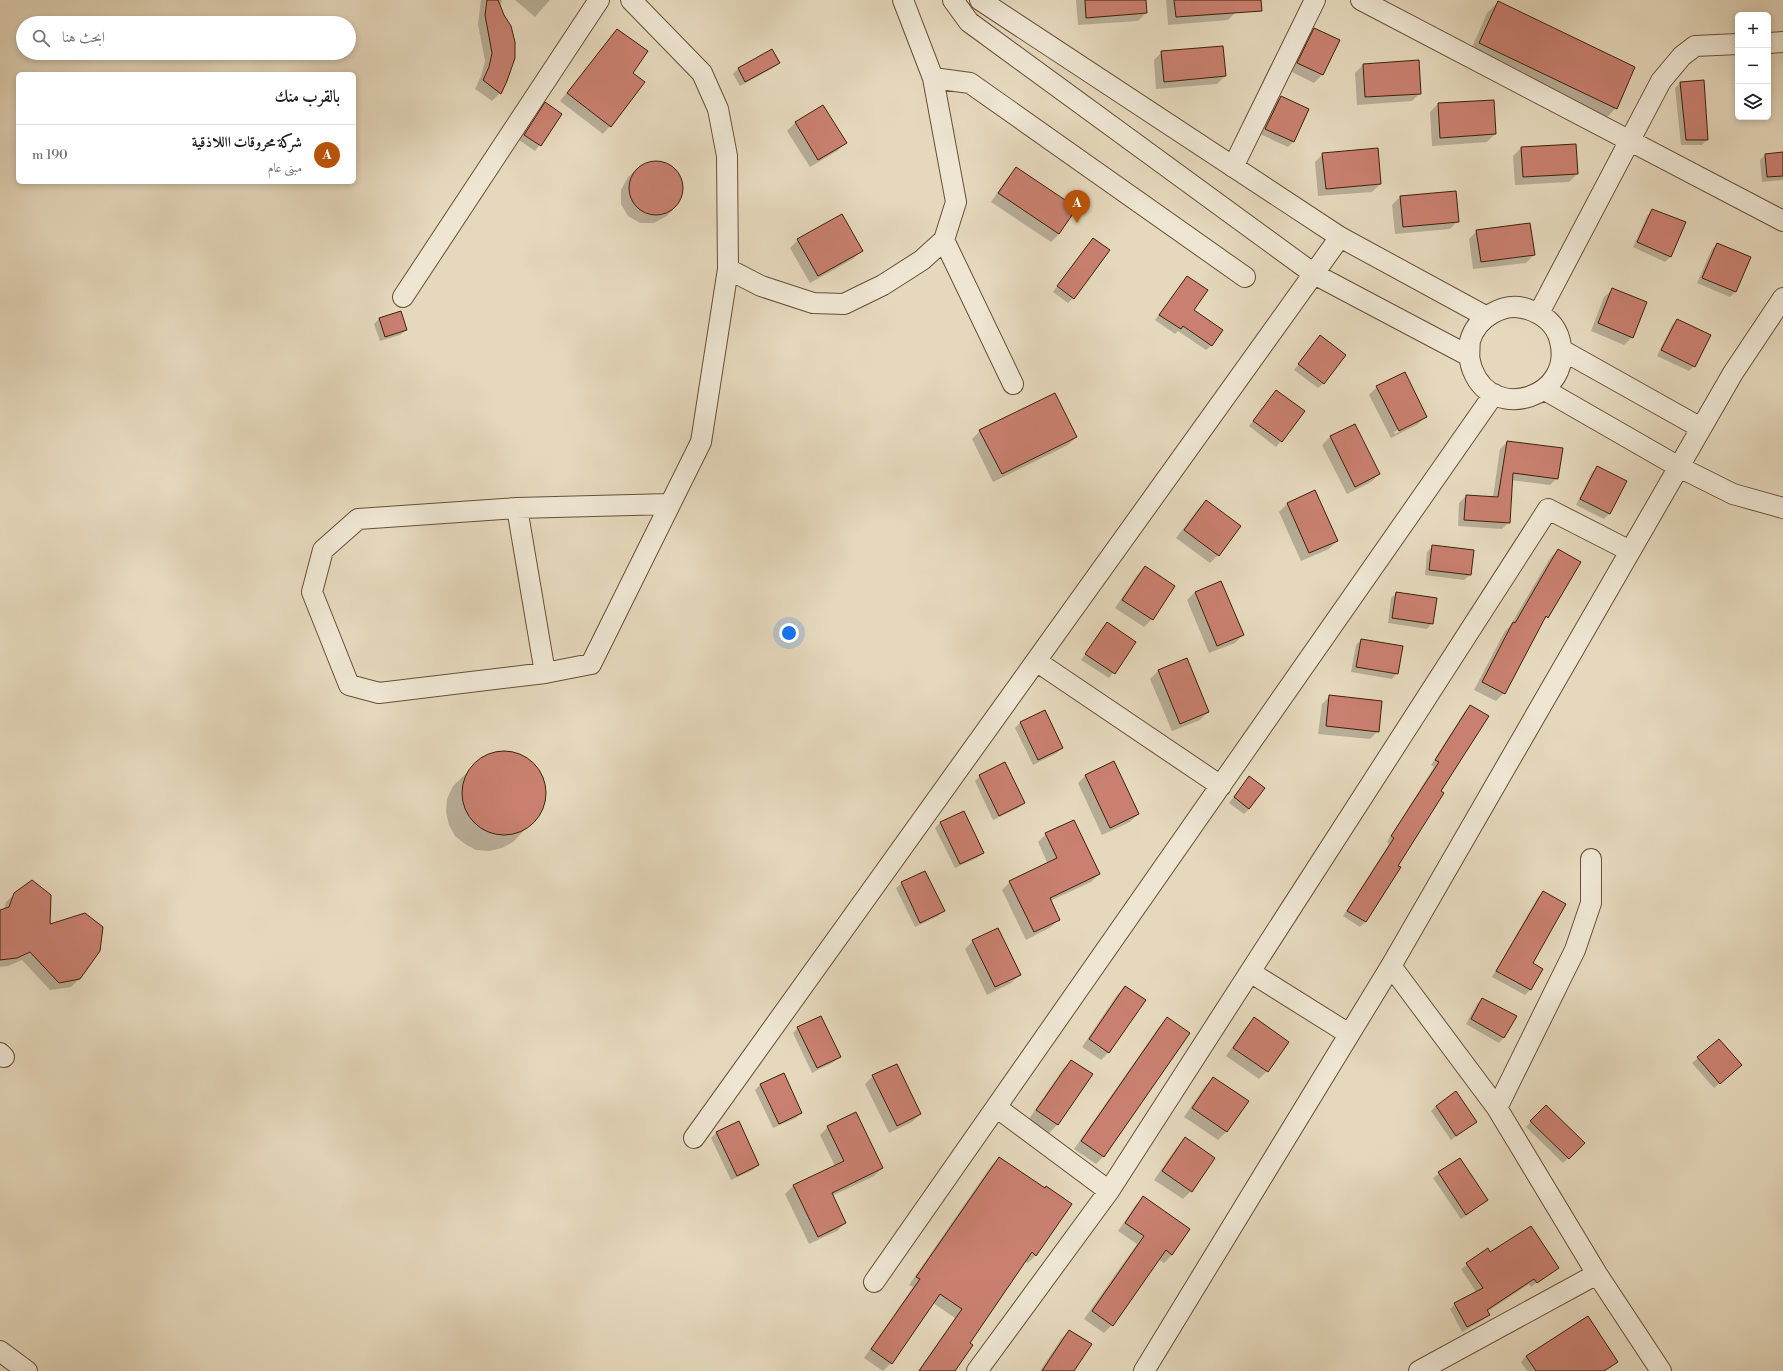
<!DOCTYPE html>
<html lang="ar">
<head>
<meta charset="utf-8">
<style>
  :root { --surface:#fff; --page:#f2f2f2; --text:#202124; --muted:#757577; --line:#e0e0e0; --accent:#b45309 }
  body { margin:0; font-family:"Libre Bodoni",Amiri,serif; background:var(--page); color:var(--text); direction:rtl }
  .controls { position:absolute; right:12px; top:12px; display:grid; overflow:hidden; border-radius:6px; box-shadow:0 2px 6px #0003 }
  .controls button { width:36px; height:36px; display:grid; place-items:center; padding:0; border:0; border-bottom:1px solid var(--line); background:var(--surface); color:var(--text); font:20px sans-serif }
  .you { position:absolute; left:789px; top:633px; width:14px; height:14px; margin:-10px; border:3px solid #fff; border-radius:50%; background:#1a73e8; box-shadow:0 0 0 6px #1a73e833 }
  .badge { display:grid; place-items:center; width:26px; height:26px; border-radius:50%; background:var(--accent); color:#fff; font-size:13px; font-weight:700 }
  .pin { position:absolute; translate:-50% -33px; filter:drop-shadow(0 1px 2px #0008) }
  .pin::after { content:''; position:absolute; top:21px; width:14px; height:12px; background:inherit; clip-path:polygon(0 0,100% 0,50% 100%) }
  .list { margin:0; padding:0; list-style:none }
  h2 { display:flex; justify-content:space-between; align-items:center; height:52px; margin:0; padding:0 16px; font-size:17px }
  h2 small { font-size:13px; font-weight:400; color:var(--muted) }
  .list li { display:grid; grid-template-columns:26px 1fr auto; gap:12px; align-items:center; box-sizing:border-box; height:60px; padding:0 16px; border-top:1px solid var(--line) }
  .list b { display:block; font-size:15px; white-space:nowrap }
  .list p { margin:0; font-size:13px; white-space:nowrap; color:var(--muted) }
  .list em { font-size:13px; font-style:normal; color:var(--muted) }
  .icon { flex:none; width:22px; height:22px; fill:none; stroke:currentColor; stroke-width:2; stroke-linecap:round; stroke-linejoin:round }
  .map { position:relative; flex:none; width:1783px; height:1371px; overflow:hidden; direction:ltr }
  .search { position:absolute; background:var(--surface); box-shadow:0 2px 6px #0003; left:16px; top:16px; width:340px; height:44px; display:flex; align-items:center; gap:10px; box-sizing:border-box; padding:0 14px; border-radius:22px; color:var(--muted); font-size:15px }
  .panel { position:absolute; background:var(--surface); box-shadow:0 2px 6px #0003; left:16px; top:72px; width:340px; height:112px; border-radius:6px; direction:rtl }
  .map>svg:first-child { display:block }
</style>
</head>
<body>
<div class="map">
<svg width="1783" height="1371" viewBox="0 0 1783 1371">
  <rect width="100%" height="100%" fill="#e5d8bc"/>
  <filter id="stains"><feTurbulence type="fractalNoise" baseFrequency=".005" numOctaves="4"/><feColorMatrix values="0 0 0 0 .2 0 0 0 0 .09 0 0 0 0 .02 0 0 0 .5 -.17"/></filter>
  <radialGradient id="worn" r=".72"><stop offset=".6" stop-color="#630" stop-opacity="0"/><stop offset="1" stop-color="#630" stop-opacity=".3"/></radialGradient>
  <path fill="#0003" fill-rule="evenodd" d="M481,0H502L500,7L510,26L506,81L500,93L492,101L475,89L481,76L485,61L478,24Z
    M515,0H550L535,17Z
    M1076,0H1145L1146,13L1138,21L1078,25Z
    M1166,0H1235L1236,12L1228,20L1168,25Z
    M1498,2L1616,108L1605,119L1469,54L1487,13Z
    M1314,29L1322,75L1314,83L1290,71L1306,37Z
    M617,30L631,73L610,126L603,134L560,101Z
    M772,50L778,62L773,68L740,86L733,74L738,69Z
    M1162,52L1225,76L1217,84L1156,89L1154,60Z
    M1418,61L1420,93L1412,101L1357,105L1355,73L1363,65Z
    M1680,83L1707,140L1702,145H1681L1675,88Z
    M1281,97L1308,110L1293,142L1288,147L1260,134L1276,103Z
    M1493,101L1495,134L1487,142L1432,146L1430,112L1438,104Z
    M545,104L561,115L535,151L519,140Z
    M823,106L845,143L837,151L810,167L787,131L795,123Z
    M1575,145L1577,174L1569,182L1515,185L1513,156L1521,148Z
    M1323,154L1380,184L1372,192L1318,196L1315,162Z
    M1783,154V180L1762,182L1760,160L1765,155Z
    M649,162H663L675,169L682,181V195L675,207L667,216L654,223H640L628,216L621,204V190L628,177L637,169Z
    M1016,169L1075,209L1059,234L1051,242L991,202L1008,177Z
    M1400,197L1458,221L1450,229L1395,234L1392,205Z
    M1652,210L1670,257L1665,262L1633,247L1647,216Z
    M1477,231L1534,255L1526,263L1473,269L1469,239Z
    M798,240L861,251L853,259L810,283L790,248Z
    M1088,244L1073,298L1068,303L1053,292Z
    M1717,244L1750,258L1735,292L1730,297L1697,283L1712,249Z
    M1187,277L1192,310L1212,345L1206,350L1178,331L1175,334L1155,320Z
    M1613,289L1632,337L1624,345L1591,331L1604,297Z
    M400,312L406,330L400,335L380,341L374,324L379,319Z
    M1677,320L1694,366L1689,371L1657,356L1672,325Z
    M1320,336L1324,383L1318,388L1294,370Z
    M1377,387L1426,416L1418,424L1391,438L1369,395ZM1418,420V422L1395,434L1394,432Z
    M1276,391L1304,411L1276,447L1249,426Z
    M980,431L1076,437L1068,445L993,482L972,439Z
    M1330,437L1379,474L1371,482L1347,494L1322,445Z
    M1507,442L1557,478L1550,485L1511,480L1509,522L1502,529L1458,526L1459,503L1466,496L1493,497L1500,449Z
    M1597,467L1625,481L1609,514L1604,519L1576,505L1592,472Z
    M1315,492L1337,541L1329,549L1301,561L1279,512L1287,504Z
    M1206,501L1218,555L1210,563L1176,538L1198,509Z
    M1433,546L1470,575L1464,580L1425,575L1427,552Z
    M1558,550L1547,617L1541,623L1504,693L1496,701L1474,690L1505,631L1510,626L1550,558Z
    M1145,567L1174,587L1152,619L1144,627L1115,608L1137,575Z
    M1195,592L1243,635L1235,643L1209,653L1187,600Z
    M1397,593L1432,623L1427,629L1388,623L1391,598Z
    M1108,623L1135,642L1109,678L1081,660Z
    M1361,640L1397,673L1392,679L1351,672L1356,645Z
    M1186,660L1208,712L1200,720L1172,731L1150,679L1158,671Z
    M1330,696L1378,731L1370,739L1318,734L1322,704Z
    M1471,706L1439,791L1397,866L1399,867L1365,922L1360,927L1343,916L1389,844L1387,842L1434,767L1431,765L1465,711Z
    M1020,723L1062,748L1057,753L1033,765L1015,728Z
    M507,753L521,756L533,764L541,776L545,790L543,804L538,816L513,842L502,848L489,851L476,850L465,844L455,836L449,825L446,812L447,799L453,786L480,760L493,754Z
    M1086,775L1138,814L1130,822L1102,835L1078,783Z
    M980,776L1024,803L1018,808L993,820L975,781Z
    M1249,777V809L1244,814L1229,803Z
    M940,823L983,853L977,858L955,868L935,828Z
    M1046,834L1099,874L1091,882L1050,901L1059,919L1051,927L1026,940L1002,890L1010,882L1048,864L1038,842Z
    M925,872L943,911L938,916L915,927L896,888L902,883Z
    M1544,892L1531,963L1541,969L1530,990L1525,995L1492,977L1538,897Z
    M15,894L49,926L79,979L71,987L50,990L22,960L8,966L0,967V911L4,910L6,902Z
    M973,941L1020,975L1011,983L987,995L965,949Z
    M1125,987L1109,1052L1101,1060L1082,1047L1117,995Z
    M1482,999L1504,1037L1499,1043L1466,1024L1477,1004Z
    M1167,1019L1104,1156L1096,1164L1074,1149L1159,1027Z
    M1254,1019L1267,1071L1259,1079L1226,1056L1246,1027Z
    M798,1028L839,1057L834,1062L812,1073L793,1033Z
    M1698,1058L1735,1070L1714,1088L1692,1063Z
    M1071,1061L1091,1075L1057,1125L1049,1133L1029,1119L1063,1069Z
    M873,1076L920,1114L912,1122L889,1133L865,1084Z
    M1213,1078L1247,1101L1226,1132L1218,1140L1184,1117L1205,1086Z
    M760,1085L801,1112L796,1118L773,1128L755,1090Z
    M1436,1106L1476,1121L1451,1140L1431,1111Z
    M1546,1106L1584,1143L1563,1163L1526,1127Z
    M738,1123L758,1165L753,1170L731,1180L711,1138L716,1133Z
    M828,1127L882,1168L874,1176L832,1196L845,1223L837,1231L809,1244L785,1194L793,1186L835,1166L820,1135Z
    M1185,1139L1214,1158L1191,1191L1183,1199L1154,1180L1177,1147Z
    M999,1158L1036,1255L1028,1263L1025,1261L968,1343L954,1371H918L955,1318L933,1303L891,1363L883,1371L864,1358L913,1287L909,1285L991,1166Z
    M1460,1159L1487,1200L1461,1219L1433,1178Z
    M1143,1198L1172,1255L1164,1263L1158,1259L1112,1325L1104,1333L1084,1319L1137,1244L1118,1231L1135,1206Z
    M1488,1250L1490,1253L1558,1268L1531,1287L1529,1284L1487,1312L1488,1315L1483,1320L1462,1332L1450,1309L1455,1304L1477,1293L1461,1269Z
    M1588,1318L1617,1362L1611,1367L1605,1371H1527L1521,1362L1526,1356Z
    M1069,1331L1073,1371H1040L1061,1339Z"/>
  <path fill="#c98070" stroke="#3e2108" d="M487,0H498L504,15L511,26L515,42V58L507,81L501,94L483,80L489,67L492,53L485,15Z
    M1085,0H1146L1147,13L1086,18Z
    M1174,0H1261L1262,11L1176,17Z
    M1498,1L1635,67L1617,109L1479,43Z
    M1314,28L1340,40L1323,75L1297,63Z
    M617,29L648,51L633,73L645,82L611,127L567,93Z
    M1223,46L1226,76L1164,82L1161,51Z
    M772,49L780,63L745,82L738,68Z
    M1419,60L1421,94L1365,97L1363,64Z
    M1704,80L1708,140H1686L1680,82Z
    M1281,96L1309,109L1294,142L1265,129Z
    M1494,100L1496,134L1440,138L1438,103Z
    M545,102L562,114L541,146L524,135Z
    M823,105L847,143L818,160L795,122Z
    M1576,144L1578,174L1523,177L1521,147Z
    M1378,148L1381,184L1326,189L1322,153Z
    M1783,152V176L1767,177L1765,154Z
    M629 188a27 27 0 1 1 54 0a27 27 0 1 1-54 0Z
    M1016,167L1077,208L1059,234L998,193Z
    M1456,191L1459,222L1403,227L1400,196Z
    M1652,209L1686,222L1671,257L1637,242Z
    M842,214L863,251L818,276L797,239Z
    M1530,223L1535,255L1481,262L1476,230Z
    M1093,238L1110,250L1074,299L1057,286Z
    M1717,243L1751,257L1736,292L1702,278Z
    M1187,276L1208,290L1194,310L1223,330L1212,346L1183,326L1181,329L1159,315Z
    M1612,288L1647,302L1633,338L1598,323Z
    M401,311L407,330L385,337L379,318Z
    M1677,319L1711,335L1695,367L1661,350Z
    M1320,335L1346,355L1324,384L1298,364Z
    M1405,372L1427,417L1399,431L1376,386Z
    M1276,390L1305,411L1282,442L1253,421Z
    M1055,393L1077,437L1002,474L979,430Z
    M1355,424L1380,474L1355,487L1330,436Z
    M1507,441L1563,448L1558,479L1513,473L1510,523L1464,520L1466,495L1498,497Z
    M1597,466L1627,481L1610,514L1580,499Z
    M1315,490L1338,541L1309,553L1287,503Z
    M1206,500L1241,526L1219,556L1184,530Z
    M1432,545L1474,550L1471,575L1429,570Z
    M1558,549L1581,562L1548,618L1546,616L1505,694L1482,682L1513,622L1515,623Z
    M1145,566L1175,586L1153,620L1122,600Z
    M1221,581L1244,635L1217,646L1195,592Z
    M1396,592L1437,598L1433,624L1392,618Z
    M1107,622L1136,642L1115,674L1085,654Z
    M1361,639L1403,646L1398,674L1356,667Z
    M1187,658L1209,712L1180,724L1158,670Z
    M1329,695L1382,701L1379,732L1326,726Z
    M1470,705L1489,716L1441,791L1444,793L1398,866L1401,867L1366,922L1347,911L1394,838L1391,836L1439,762L1435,760Z
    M1045,710L1063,748L1038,760L1020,722Z
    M462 793a42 42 0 1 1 84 0a42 42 0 1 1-84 0Z
    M1114,761L1139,814L1110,828L1085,775Z
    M1005,762L1025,803L999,816L979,775Z
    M1249,776L1265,788L1249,809L1234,797Z
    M964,811L984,853L960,864L940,822Z
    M1074,820L1100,874L1050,898L1060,920L1034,932L1009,881L1057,858L1045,833Z
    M925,871L945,911L920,923L901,882Z
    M32,880L51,895L50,924L85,913L103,927L100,951L80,979L59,983L30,952L17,958L0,960V910L9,907L14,893Z
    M1543,891L1566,904L1533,963L1543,969L1531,990L1496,971Z
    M998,928L1021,975L995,987L972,940Z
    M1125,986L1146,1000L1109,1053L1089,1039Z
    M1482,998L1517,1016L1504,1038L1471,1019Z
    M821,1016L841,1057L817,1068L797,1027Z
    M1167,1017L1190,1033L1104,1157L1081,1141Z
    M1254,1017L1289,1042L1268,1072L1233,1048Z
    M1719,1039L1742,1065L1720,1084L1697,1057Z
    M1071,1060L1093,1074L1058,1125L1036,1110Z
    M897,1064L921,1114L897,1126L872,1075Z
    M784,1073L802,1113L779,1124L760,1084Z
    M1213,1077L1249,1101L1227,1132L1192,1108Z
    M1456,1091L1477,1122L1456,1136L1436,1106Z
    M1546,1105L1585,1143L1569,1159L1530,1121Z
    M856,1112L883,1168L832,1193L846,1223L818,1237L793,1185L844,1161L827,1126Z
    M739,1121L759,1165L737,1176L716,1132Z
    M1185,1137L1215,1158L1192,1192L1162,1171Z
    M999,1157L1045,1188L1046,1186L1072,1204L1036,1256L1032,1252L970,1343L973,1345L955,1371H919L962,1309L940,1294L892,1364L871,1349L920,1279L916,1277Z
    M1460,1158L1488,1200L1466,1215L1438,1172Z
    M1143,1196L1190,1229L1172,1255L1166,1250L1113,1326L1092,1311L1144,1236L1125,1223Z
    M1531,1226L1559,1268L1537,1283L1534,1279L1487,1310L1490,1315L1467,1327L1454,1303L1483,1288L1466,1263L1488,1248L1490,1252Z
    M1588,1316L1618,1362L1604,1371H1536L1526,1356Z
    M1069,1330L1092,1344L1074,1371H1042Z"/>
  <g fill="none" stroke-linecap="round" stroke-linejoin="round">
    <defs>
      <path id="minor" d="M631,0L702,73L718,109L727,156L728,269L701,442L591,664L545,673L379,693L349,685L312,592L323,550L358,519L517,508L670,504
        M953,0L969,22L1314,274L1469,356C1470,361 1471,367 1473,371C1494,423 1574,397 1560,341C1556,324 1543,314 1527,309C1504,301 1476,318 1470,341C1469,346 1470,352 1469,356
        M980,0L1340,237L1487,317
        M1361,0L1783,221
        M1768,43L1783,42
        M933,78L970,83L1245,277
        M1233,167L1315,0
        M944,240L1013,384
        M728,269L761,286L813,303L844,304L883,285L922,260L944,240L956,202L933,78L903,0
        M403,297L599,0
        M1539,313L1661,81L1682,56L1695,46L1738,44
        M1562,350L1701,428
        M1545,390L1679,467L1733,494L1783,508
        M517,508L545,673
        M1036,661L1221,786
        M1391,966L1497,1108L1597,1274L1661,1371
        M1250,972L1349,1034
        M0,1053L4,1057
        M996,1107L1109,1191
        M1497,1108L1575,950L1591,903V859
        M694,1138L1340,237
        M874,1282L1494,394
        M0,1351L27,1371
        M977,1371L1109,1191L1548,509L1630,551
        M1144,1371L1391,966L1733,373L1783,298
        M1419,1371L1597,1274"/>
    </defs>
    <use href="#minor" stroke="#684f35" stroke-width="22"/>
    <use href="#minor" stroke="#eee6d3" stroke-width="20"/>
  </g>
  <rect width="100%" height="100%" filter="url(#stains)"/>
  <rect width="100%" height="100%" fill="url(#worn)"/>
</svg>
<div class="controls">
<button>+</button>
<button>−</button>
<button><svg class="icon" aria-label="layers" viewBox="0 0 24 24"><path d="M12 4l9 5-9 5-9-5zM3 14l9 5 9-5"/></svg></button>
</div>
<div class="you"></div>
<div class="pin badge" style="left:1077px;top:223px">A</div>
<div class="search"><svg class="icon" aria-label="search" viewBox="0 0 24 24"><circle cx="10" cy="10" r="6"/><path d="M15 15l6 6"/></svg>ابحث هنا</div>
<section class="panel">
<h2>بالقرب منك<small></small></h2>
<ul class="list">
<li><span class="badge">A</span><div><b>شركة محروقات االلاذقية</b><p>مبنى عام</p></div><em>190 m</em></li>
</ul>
</section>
</div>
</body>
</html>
